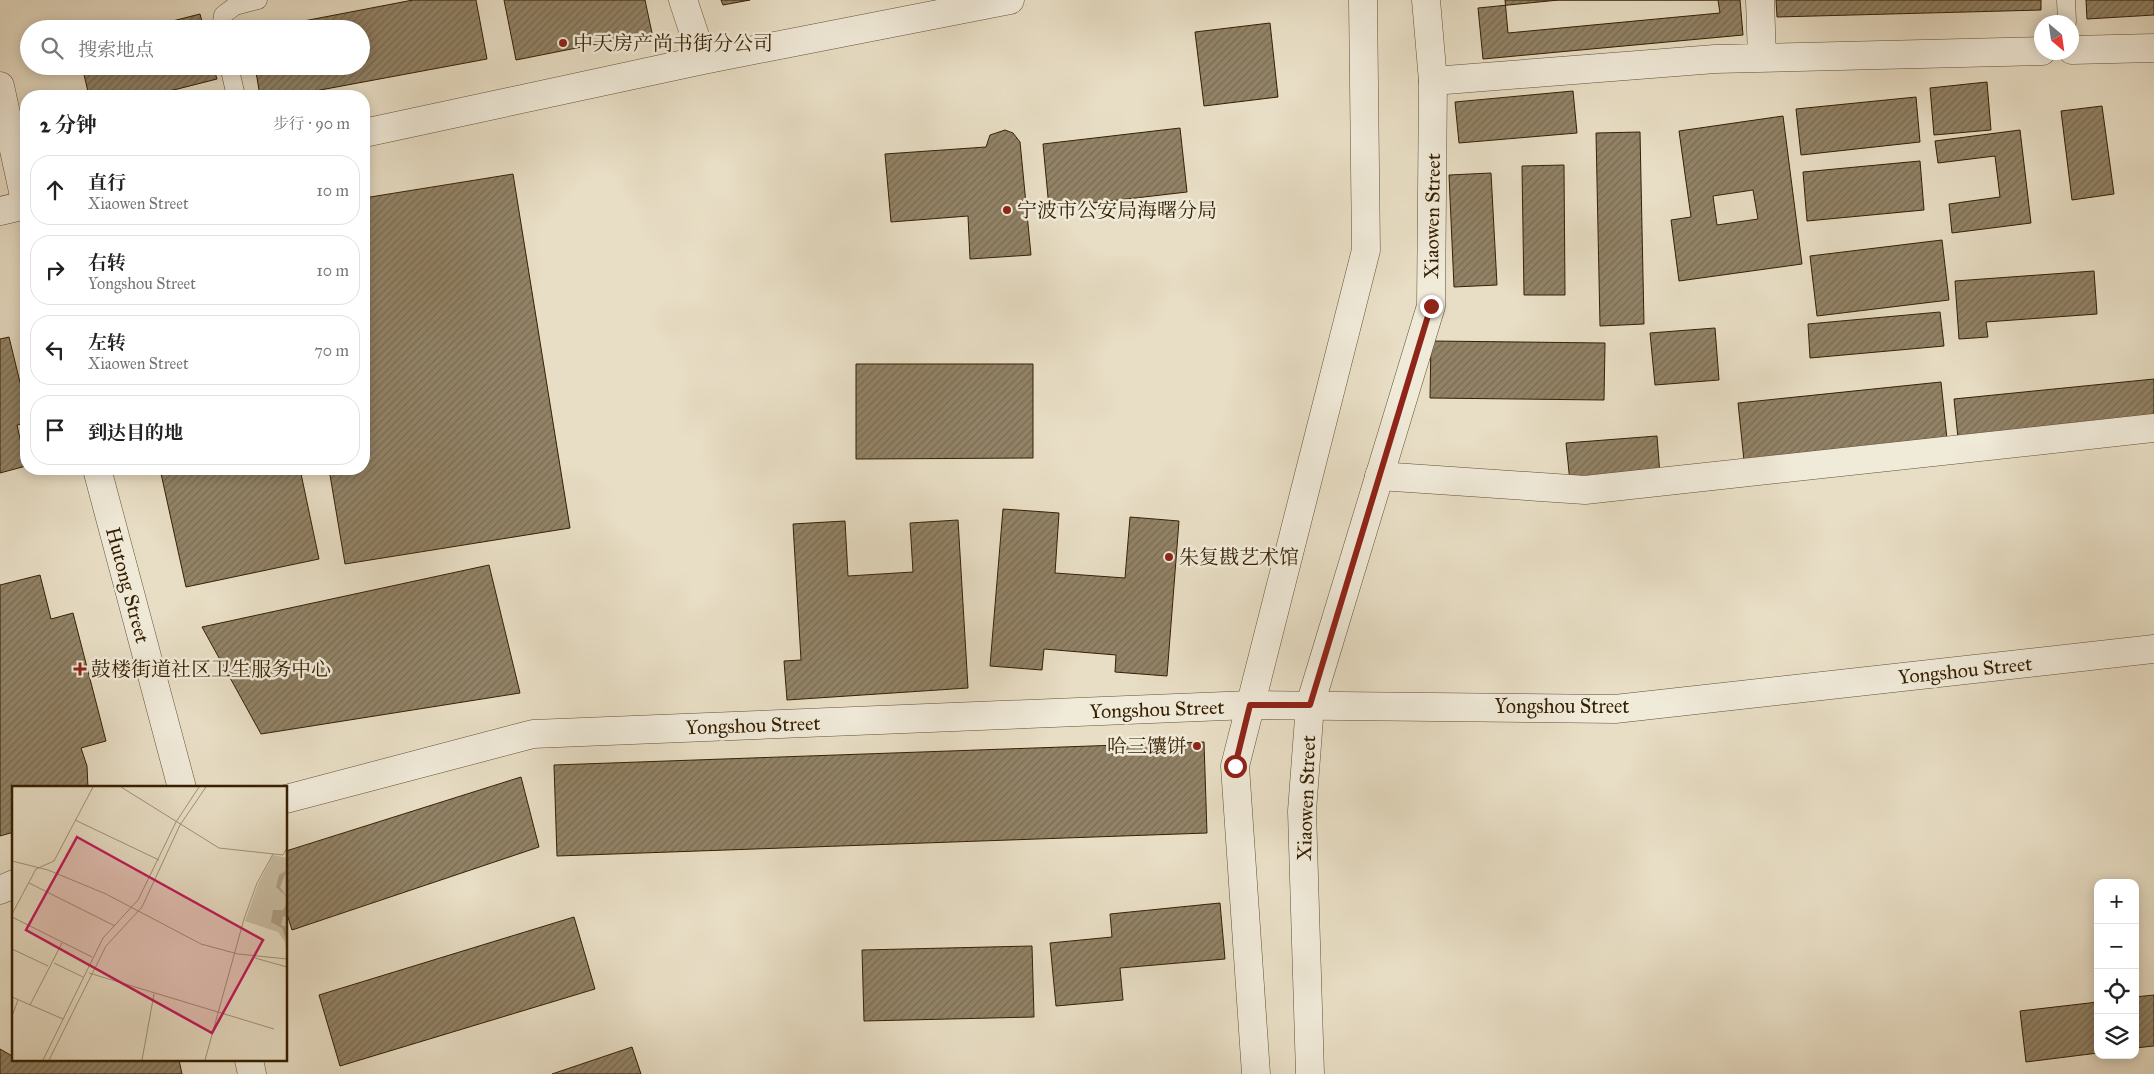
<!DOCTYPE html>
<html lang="zh">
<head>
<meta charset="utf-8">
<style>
  :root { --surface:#fff; --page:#f2f2f2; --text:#222; --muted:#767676; --line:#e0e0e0 }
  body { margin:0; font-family:"IM FELL Great Primer","Noto Serif SC",serif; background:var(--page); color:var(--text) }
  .controls { position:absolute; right:15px; bottom:15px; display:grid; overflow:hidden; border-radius:10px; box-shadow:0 2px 12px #0003 }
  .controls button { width:45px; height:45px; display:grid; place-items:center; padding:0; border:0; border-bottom:1px solid var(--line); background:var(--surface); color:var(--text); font:25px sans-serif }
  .compass { position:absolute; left:2034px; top:15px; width:45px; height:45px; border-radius:50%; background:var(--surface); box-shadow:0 2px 12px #0003; rotate:151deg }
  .stop { position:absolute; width:15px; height:15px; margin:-11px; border:4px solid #8f2418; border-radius:50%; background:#fff }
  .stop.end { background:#8f2418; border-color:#fff; box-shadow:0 1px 5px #0008 }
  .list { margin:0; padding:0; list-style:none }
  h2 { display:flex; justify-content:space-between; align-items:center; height:65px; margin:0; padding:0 20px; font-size:21px }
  h2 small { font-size:16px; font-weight:400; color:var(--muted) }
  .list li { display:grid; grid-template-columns:32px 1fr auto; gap:15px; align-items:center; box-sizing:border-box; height:70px; margin:0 10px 10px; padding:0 10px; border:1px solid var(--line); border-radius:20px }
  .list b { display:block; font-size:19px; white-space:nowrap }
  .list p { margin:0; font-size:16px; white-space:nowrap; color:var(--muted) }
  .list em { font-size:16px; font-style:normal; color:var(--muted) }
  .icon { flex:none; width:28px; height:28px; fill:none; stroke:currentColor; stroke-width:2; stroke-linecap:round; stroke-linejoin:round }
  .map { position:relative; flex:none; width:2154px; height:1074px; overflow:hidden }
  .search { position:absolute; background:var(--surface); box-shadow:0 2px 12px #0003; left:20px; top:20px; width:350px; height:55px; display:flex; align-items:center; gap:12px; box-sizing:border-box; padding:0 18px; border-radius:28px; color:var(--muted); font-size:19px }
  .panel { position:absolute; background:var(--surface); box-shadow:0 2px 12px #0003; left:20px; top:90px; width:350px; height:385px; border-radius:20px }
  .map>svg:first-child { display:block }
</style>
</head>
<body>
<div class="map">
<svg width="2154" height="1074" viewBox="0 0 2154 1074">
  <defs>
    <pattern id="building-hatch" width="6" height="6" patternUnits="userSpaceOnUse" patternTransform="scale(1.25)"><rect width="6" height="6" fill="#928367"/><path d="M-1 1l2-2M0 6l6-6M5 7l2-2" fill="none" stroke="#786b53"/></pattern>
  </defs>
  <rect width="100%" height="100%" fill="#e8dec5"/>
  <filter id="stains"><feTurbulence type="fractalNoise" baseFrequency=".004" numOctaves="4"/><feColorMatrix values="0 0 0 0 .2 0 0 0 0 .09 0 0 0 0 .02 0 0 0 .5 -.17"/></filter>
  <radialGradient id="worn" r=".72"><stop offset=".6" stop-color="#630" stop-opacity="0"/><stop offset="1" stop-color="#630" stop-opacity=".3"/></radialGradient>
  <path fill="url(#building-hatch)" stroke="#352002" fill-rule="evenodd" d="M413,0H476L487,59L288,96H260L255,66H361V29H262Z
    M504,0H645L652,33L516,60Z
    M721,0H750L723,5Z
    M1505,0H1718L1720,13L1508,33Z
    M1559,0H1740L1743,35L1483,59L1478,8Z
    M1776,0H2041V10L1777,17Z
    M2086,0H2154V15L2087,19Z
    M200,14L204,29H141Z
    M1270,23L1278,97L1204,106L1195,32Z
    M82,66H213L217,79L150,96H89Z
    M1987,82L1991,130L1934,135L1930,88Z
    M1573,91L1577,133L1459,143L1455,102Z
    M1916,97L1920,142L1801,155L1796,109Z
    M2102,106L2114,194L2072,200L2061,111Z
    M1783,116L1802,264L1679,281L1671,220L1691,217L1679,131ZM1753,190L1758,219L1717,225L1713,196Z
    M1180,128L1187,192L1049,208L1043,144Z
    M1005,130L1013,133L1020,142L1031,255L970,259L968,216L891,222L885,154L986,147L990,135Z
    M2020,130L2031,223L1952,233L1949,204L2000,197L1995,156L1938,163L1935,141Z
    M1640,132L1644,324L1600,326L1596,133Z
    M1920,161L1924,210L1807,221L1803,172Z
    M1564,165L1565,295H1524L1522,166Z
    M1491,173L1497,285L1454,287L1449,175Z
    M513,174L570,528L345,564L329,469H364V198Z
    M1942,240L1949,300L1817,316L1810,256Z
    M2094,271L2097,314L1986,322L1988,337L1959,339L1955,281Z
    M1940,312L1944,346L1810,358L1808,324Z
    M1715,328L1719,380L1655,385L1650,333Z
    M9,337L26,407V423L17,425L26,466L0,473V339Z
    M1431,341L1605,343L1604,400L1430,398Z
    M856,364H1033V458L856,459Z
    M2154,379V419L1958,438L1954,399Z
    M1941,382L1947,439L1744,461L1738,403Z
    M1657,436L1660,475L1570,482L1566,443Z
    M160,469H300L319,559L186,587Z
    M1003,509L1059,513L1055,573L1125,578L1130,517L1179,521L1167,676L1115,672L1116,655L1044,649L1042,670L990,666Z
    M958,520L968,688L787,700L784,661L801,660L793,524L845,521L848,576L913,572L910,523Z
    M489,565L520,693L261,734L202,627Z
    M40,575L51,619L73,613L106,741L81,748L87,766L88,788H14V832L0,836V585Z
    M1204,742L1207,833L557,856L554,765Z
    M521,777L539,847L292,930L286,911V851Z
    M1220,903L1225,959L1120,968L1123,1000L1056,1006L1050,943L1112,937L1110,914Z
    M574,917L595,989L340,1066L319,995Z
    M1032,946L1034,1017L864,1021L862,950Z
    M2154,995V1046L2135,1048V997Z
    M2098,1002V1053L2026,1062L2020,1011Z
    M632,1047L641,1074H552Z
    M0,1049L14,1057V1060L20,1061L179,1060L182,1074H0Z"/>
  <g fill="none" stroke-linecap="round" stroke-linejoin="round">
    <defs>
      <path id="service" d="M2066,0L2067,22
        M221,29L223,15L235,6L258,0
        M229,66L236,96"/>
      <path id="minor" d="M683,0L703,60
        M1760,0L1762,58
        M2072,50L2154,48
        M1433,81L1715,59L2042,51
        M0,86L26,205
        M364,133L703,60L1010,0
        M0,211L26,205
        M97,469L182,788
        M1379,476L1585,490L2154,428
        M286,799L533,734L1250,705L1615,709L2154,649
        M0,890L14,884
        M249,1060L252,1074"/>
      <path id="tertiary" d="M1256,1074L1235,766L1366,250L1363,0
        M1310,1074L1302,811L1310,705L1431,306L1433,81L1426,0"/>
    </defs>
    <use href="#service" stroke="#625033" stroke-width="19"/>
    <use href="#minor" stroke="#625033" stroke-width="29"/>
    <use href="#tertiary" stroke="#625033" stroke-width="29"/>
    <use href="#service" stroke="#f0ead9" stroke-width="18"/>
    <use href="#minor" stroke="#f0ead9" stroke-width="28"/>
    <use href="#tertiary" stroke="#f0ead9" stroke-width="28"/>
  </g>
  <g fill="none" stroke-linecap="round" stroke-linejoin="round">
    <path stroke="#8f2418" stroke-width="6" d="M1235,766L1250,705H1310L1431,306"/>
  </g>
  <g fill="#8f2418" stroke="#f0ead9" stroke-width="2">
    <circle cx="563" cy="43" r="5"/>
    <circle cx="1007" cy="210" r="5"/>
    <circle cx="1169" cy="557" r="5"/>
    <path d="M77.5 661.5h5v5h5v5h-5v5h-5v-5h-5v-5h5z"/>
    <circle cx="1197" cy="746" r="5"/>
  </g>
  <g text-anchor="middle" stroke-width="5" stroke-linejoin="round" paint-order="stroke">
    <g font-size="20" fill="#352002" stroke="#f0ead9" text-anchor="start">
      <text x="573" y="50">中天房产尚书街分公司</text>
      <text x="1017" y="217">宁波市公安局海曙分局</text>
      <text x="1179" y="564">朱复戡艺术馆</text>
      <text x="91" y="676">鼓楼街道社区卫生服务中心</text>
      <text x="1187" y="753" text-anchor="end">哈三馕饼</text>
    </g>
    <g font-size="20" fill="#352002" stroke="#f0ead9">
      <text transform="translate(1432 216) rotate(-89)" y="7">Xiaowen Street</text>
      <text transform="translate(128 585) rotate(75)" y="7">Hutong Street</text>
      <text transform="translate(1965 670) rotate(-6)" y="7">Yongshou Street</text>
      <text x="1562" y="713">Yongshou Street</text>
      <text transform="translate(1157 709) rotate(-2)" y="7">Yongshou Street</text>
      <text transform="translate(753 725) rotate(-2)" y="7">Yongshou Street</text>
      <text transform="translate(1306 798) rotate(-88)" y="7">Xiaowen Street</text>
    </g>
  </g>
  <g transform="translate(12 786)">
    <rect width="275" height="275" fill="#e8dec5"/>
    <path d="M261,69L275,72V170L273,156L266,146L233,135L246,98Z" fill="#cabea4"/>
    <path d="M275,84L268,101L275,111L264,101L267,89ZM275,117V130L271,131L269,139L275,141V156L270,142L259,136L261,124H271Z" fill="#ab9d83"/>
    <path fill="none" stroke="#a09277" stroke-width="1" d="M109,1L207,62L271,69L275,62M63,34L147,74M0,75L36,84L94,108L189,158L226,168L275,173M17,97L103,140M0,128L24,83L42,75L81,1M0,131L80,171M0,163L36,180M243,172L275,181M42,177L71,191M77,187L262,243M0,211L51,233M18,219L50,157M0,230L6,214M31,274L91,152L126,114L164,36L187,1M37,274L94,160L130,121L168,39L194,1M130,274L142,208M193,274L232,133L245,97L261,68"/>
    <path fill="#c2185b" fill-opacity="0.15" stroke="#c2185b" stroke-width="2.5" d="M65,51L251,154L200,247L14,144Z"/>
    <rect width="275" height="275" fill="none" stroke="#352002" stroke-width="2.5"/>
  </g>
  <rect width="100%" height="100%" filter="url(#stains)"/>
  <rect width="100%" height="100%" fill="url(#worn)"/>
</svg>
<div class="controls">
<button>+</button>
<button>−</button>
<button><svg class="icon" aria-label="locate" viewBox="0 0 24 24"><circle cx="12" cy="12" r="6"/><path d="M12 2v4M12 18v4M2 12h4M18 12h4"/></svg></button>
<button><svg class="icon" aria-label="layers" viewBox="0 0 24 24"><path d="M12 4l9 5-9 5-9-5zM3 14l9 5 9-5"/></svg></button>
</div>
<svg class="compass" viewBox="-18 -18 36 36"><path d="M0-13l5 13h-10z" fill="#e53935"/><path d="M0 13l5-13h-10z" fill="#767676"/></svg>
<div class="stop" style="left:1235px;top:766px"></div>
<div class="stop end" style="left:1431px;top:306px"></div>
<div class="search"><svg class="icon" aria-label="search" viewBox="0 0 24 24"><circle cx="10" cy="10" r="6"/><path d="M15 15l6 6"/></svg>搜索地点</div>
<section class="panel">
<h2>2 分钟<small>步行 · 90 m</small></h2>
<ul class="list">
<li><svg class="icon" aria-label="ahead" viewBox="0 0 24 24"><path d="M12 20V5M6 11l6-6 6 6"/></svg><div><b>直行</b><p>Xiaowen Street</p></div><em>10 m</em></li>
<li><svg class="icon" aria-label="right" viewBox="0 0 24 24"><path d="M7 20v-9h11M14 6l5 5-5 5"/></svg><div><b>右转</b><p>Yongshou Street</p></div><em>10 m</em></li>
<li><svg class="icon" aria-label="left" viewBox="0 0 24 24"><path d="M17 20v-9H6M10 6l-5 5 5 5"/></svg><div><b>左转</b><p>Xiaowen Street</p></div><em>70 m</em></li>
<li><svg class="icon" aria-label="arrive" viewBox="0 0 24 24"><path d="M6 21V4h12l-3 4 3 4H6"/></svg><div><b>到达目的地</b></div></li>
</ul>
</section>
</div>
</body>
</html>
